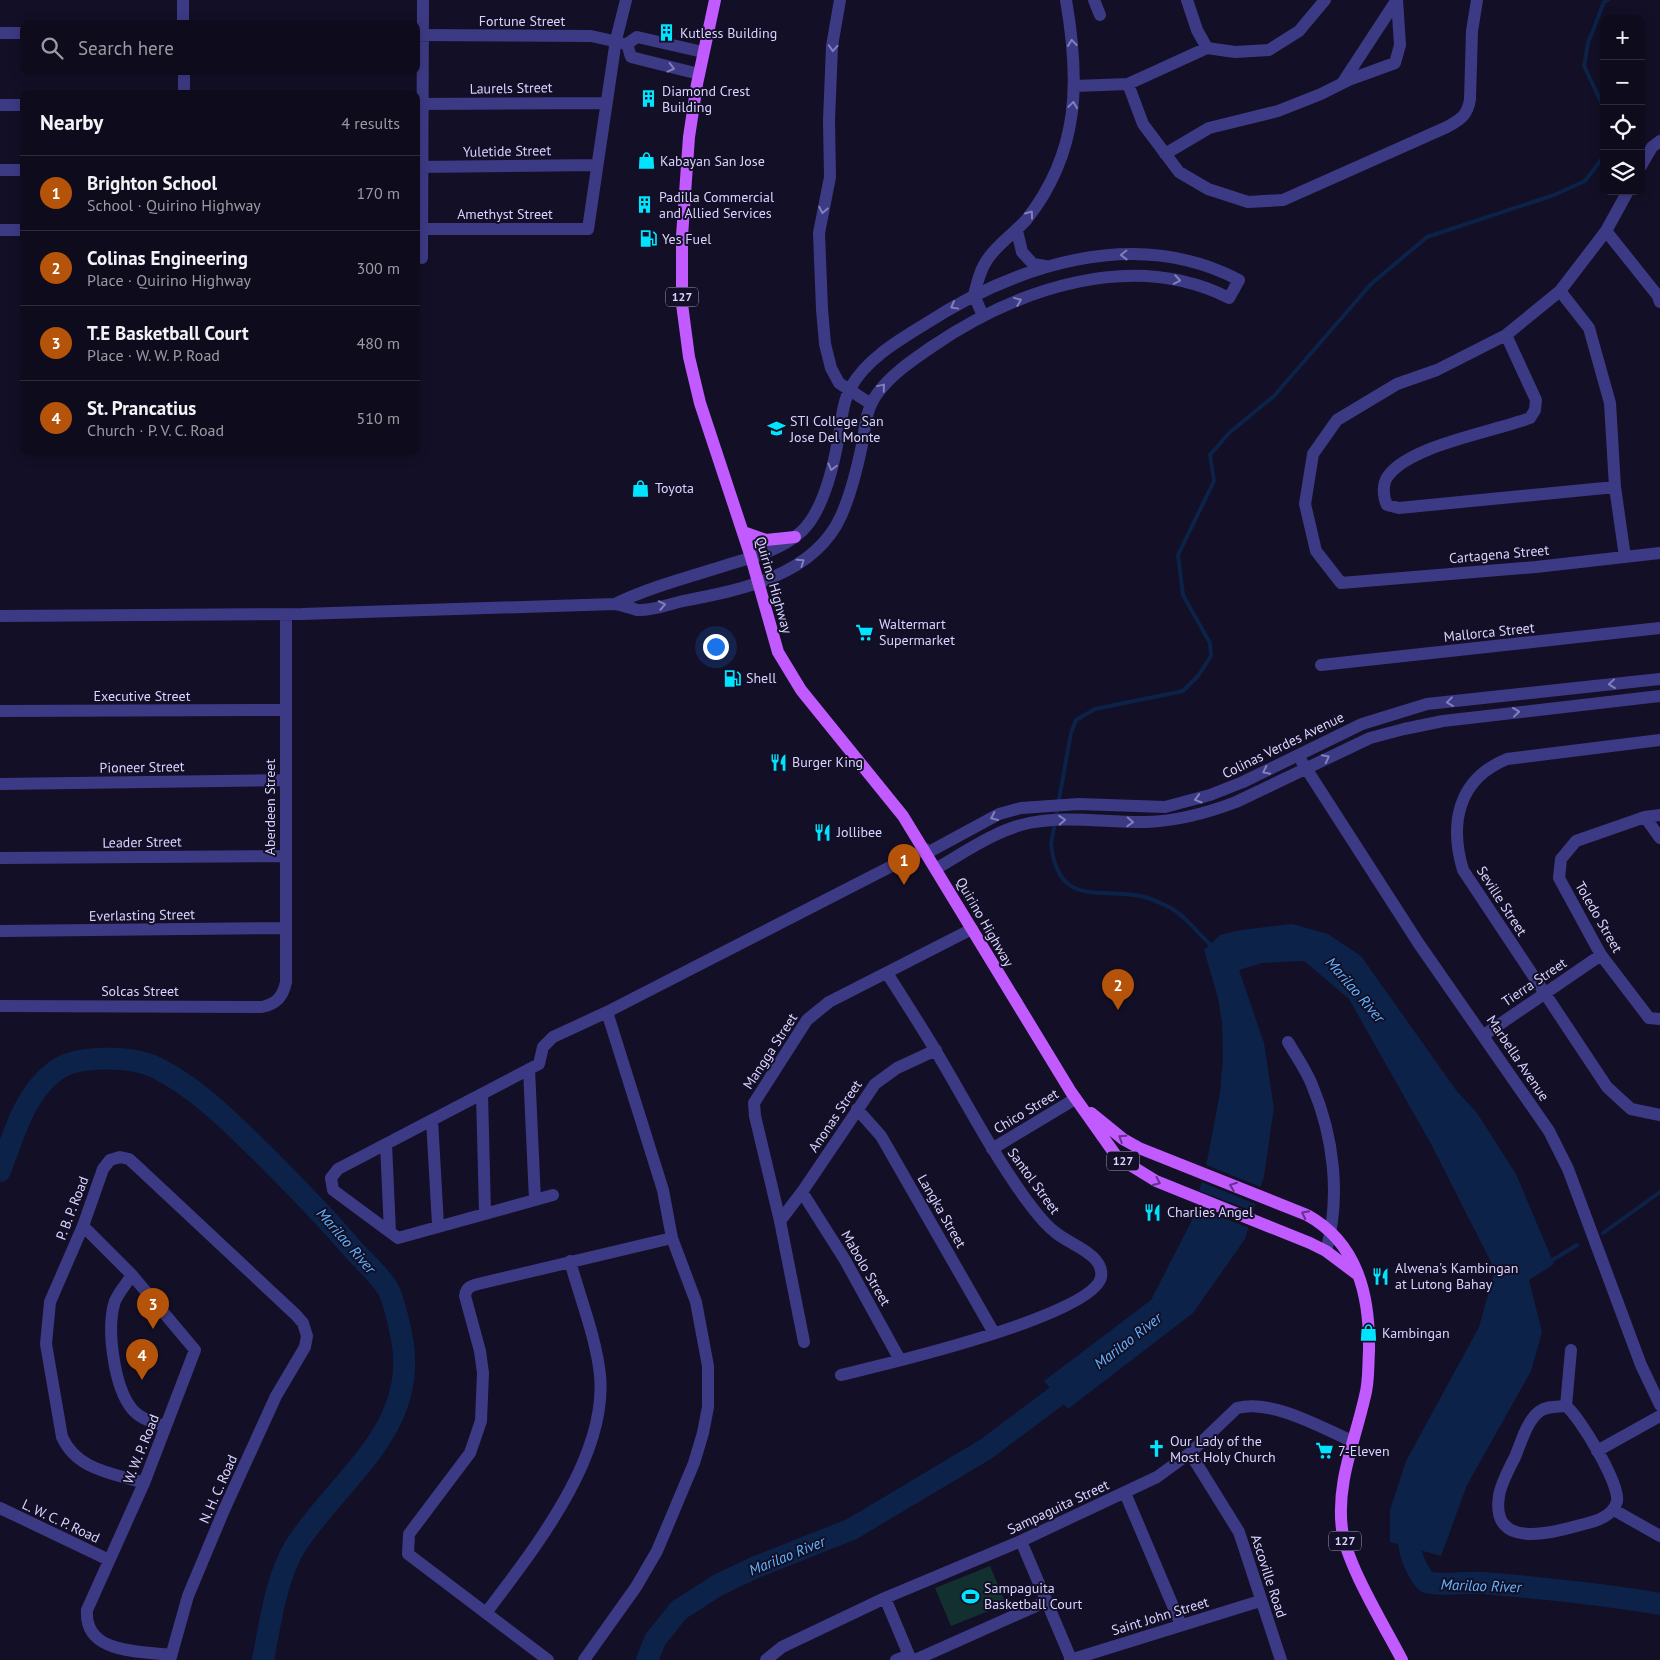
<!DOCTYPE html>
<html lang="en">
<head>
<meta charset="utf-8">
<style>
  :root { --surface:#0e0b1c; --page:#171425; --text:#f1f3f6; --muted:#9b9ba3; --line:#2e2b3b; --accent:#b45309 }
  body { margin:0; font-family:"PT Sans",sans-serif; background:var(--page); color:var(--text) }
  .controls { position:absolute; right:15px; top:15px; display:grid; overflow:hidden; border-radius:10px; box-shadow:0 2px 12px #0003 }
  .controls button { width:45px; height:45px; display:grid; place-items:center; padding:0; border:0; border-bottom:1px solid var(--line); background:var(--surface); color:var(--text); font:25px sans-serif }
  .you { position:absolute; left:715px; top:646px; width:18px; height:18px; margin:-12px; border:4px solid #fff; border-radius:50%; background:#1a73e8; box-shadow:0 0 0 8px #1a73e833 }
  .badge { display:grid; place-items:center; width:32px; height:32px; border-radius:50%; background:var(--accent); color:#fff; font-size:16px; font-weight:700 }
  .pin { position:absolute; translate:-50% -41px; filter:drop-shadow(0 1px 2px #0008) }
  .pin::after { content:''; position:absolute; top:26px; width:18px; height:15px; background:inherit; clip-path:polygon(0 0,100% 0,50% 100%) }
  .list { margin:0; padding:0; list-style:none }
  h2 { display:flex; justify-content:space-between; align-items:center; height:65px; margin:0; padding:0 20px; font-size:21px }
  h2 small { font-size:16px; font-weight:400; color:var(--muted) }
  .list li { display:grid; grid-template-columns:32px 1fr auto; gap:15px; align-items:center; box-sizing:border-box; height:75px; padding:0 20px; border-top:1px solid var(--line) }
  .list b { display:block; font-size:19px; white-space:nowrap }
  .list p { margin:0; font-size:16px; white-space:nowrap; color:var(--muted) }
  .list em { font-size:16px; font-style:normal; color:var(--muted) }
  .icon { flex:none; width:28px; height:28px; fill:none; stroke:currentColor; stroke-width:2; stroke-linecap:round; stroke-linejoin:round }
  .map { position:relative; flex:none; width:1660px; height:1660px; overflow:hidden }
  .search { position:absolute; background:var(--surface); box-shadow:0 2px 12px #0003; left:20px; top:20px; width:400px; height:55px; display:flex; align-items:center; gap:12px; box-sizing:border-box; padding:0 18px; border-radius:10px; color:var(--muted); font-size:19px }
  .panel { position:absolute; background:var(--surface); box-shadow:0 2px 12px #0003; left:20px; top:90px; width:400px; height:365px; border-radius:10px }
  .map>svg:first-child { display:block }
</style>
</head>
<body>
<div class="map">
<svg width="1660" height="1660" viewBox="0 0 1660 1660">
  <rect width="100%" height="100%" fill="#130f26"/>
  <path fill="#12302f" d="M990,1566L1006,1604L951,1626L935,1588Z"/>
  <path fill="#0c2248" d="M1292,924L1328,934L1361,956L1456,1090L1477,1113L1516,1174L1554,1264L1529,1280L1542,1332L1531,1371L1467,1485L1441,1556L1390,1542V1510L1406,1461L1479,1327L1495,1270L1431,1144L1349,999L1304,961L1262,963L1239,970L1264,1043L1274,1108L1264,1176L1245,1239L1193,1313L1068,1409L1044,1381L1151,1300L1191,1222L1207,1161L1220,1093L1223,1058L1222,1023L1218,998L1204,950L1220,935L1241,930Z"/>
  <path fill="#130f26" d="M1204,1164L1263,1188L1258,1205L1199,1181Z
    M1197,1190L1255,1212L1250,1228L1193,1207Z"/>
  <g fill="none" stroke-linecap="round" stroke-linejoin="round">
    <path stroke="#0c2248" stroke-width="4" d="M1604,108L1584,66L1588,43L1604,2L1608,0
      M1214,948C1201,937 1183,913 1169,907C1160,903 1149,897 1140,896C1095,888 1058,906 1051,844L1071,733L1076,720L1095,709L1183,691L1198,676L1211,656L1210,643L1183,595L1178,555L1214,481L1210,455L1229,433L1274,396L1371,284L1427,237L1554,195L1585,181L1604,156
      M1603,1233L1660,1192
      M1549,1262L1577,1245"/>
    <path stroke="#0c2248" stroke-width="22" d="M0,1171C13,1137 24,1094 55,1071C77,1054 132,1056 157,1068C197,1088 229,1121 261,1152C292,1183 322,1213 350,1246C362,1260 379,1274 388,1289C394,1300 401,1332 403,1345C415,1432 338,1480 296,1545C276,1577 270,1624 263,1660
      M1410,1519C1406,1542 1411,1563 1426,1582C1447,1587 1463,1581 1483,1583C1543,1588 1601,1594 1660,1604
      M647,1660L655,1640L679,1610L718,1585L756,1567L852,1529L986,1449L1081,1378"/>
    <path stroke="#3d3a85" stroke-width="12" d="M183,0V24
      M840,0L832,46L829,120L830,177L819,233L822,309L825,344L831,368L839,383L871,404
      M1094,0L1100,15
      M1187,0L1197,30L1207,48
      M0,33H24
      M416,35L591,36L627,44
      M627,44L631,57L699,74
      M627,44L637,37L703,52
      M184,71V94
      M1343,82L1396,1
      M1128,84L1207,48L1235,52L1269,50L1299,31L1325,0
      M1075,86L1128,84L1143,124L1179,172L1208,189L1248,202L1283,200L1447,127C1460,120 1468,115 1470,99L1472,31L1477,0
      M416,104L606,103
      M0,105H24
      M1165,154L1209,128L1278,111L1321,94L1351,79L1395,63L1400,45L1397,0
      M1641,166L1652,147L1660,141
      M416,167L597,165
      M0,170H24
      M1628,191L1606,231L1560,291L1506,335L1437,370L1397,384L1337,420L1313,454L1305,504L1316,551L1341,583L1536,567L1660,553
      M422,229H588L616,40L626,0
      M0,230H24
      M1017,231L1022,252L1033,264L1045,266
      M1606,231L1658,296L1660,302
      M422,258L423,0
      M1560,291L1589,328L1610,403L1615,487L1625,557
      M983,316L974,295C977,283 980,270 987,260C997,244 1015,233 1027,219C1080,151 1080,81 1066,0
      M1506,335L1536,400L1535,410L1530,418C1493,432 1411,445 1388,476C1382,484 1383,497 1387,505L1399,508L1615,487
      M0,616L302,614L615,604C622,605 630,608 637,610C651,611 670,604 683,601C740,590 814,576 841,516C851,494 857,469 862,445C865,427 866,409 877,394C891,374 913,360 933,346C1017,289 1132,249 1229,298L1239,280C1134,225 1014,266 922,326C896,342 866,360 851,387C844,399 842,415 840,429C835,460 825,509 802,531C782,550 753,557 727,565C689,577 650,587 615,604
      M1321,665L1660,628
      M0,711L284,710
      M1660,740L1507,759C1458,779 1449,823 1463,870L1607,1087L1631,1109L1660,1115
      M1302,762L1419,944L1549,1131L1568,1169L1641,1365L1660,1405
      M0,784L285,780
      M1660,815L1645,817L1576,841L1561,859L1559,878L1601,955L1649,1018L1660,1019
      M1645,817L1660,838
      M927,853L999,814L1021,808L1079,804L1165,807L1210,795L1243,782L1362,724L1427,704L1660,679
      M0,858L285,856
      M937,868C965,852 996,830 1029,823C1068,815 1108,823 1147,822C1178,821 1207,813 1236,802L1370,738L1404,729L1443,721L1660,696
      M0,931L285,928
      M0,1006L262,1007C276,1004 283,997 286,982V614
      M1484,1035L1601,955
      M1288,1042C1296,1056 1306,1070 1312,1085C1334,1137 1341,1197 1326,1251
      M529,1069L535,1200
      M482,1094L485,1212
      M857,1109L881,1136L994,1333
      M432,1120L438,1225
      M386,1144L390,1232
      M992,1149L1075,1099
      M802,1192L845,1260L900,1360
      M553,1195L398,1238L333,1190L331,1178L338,1169L539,1064L543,1047L553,1037L607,1012L925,849
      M780,1221L802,1192L875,1084L897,1068L936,1050
      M83,1226L132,1275L195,1350L144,1483L87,1610C84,1654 139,1651 171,1655
      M132,1275C127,1283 119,1292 115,1301C106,1328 114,1387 132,1409C140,1419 154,1423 166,1426
      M804,1342L780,1221L755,1116L754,1103L807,1020L829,1002L972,929
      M841,1375C883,1365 1094,1316 1101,1277C1105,1254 1068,1244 1055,1232C1043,1223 1034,1210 1025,1198C992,1152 966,1102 937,1053C921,1026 904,1000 887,973
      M1566,1406C1580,1417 1620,1484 1617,1501C1614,1514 1600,1520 1588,1523C1558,1531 1490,1553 1499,1496C1501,1483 1509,1469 1515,1457C1521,1443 1527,1420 1540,1411C1547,1406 1557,1407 1566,1406Z
      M1566,1406L1571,1350
      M1597,1451L1660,1416
      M1190,1453L1239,1532L1281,1660
      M144,1483C112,1473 77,1470 62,1437L46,1344L50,1302L83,1226L103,1169L110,1160L120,1157L129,1159L141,1170L296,1315L303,1323L307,1336L305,1347L276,1396L224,1510L188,1596L170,1660
      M1125,1493L1181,1625
      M0,1508L109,1560
      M1614,1510L1660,1536
      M1021,1541L1071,1659
      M885,1598L911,1660
      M486,1613C533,1550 608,1458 600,1375C596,1337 580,1298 570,1261
      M548,1660L408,1554L409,1534L470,1453L481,1421L483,1373L480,1351L465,1296C466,1288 470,1286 478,1284L672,1238
      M584,1660L636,1587L657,1551L694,1463L703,1433L708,1407V1366L696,1302L672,1238L663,1190L607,1012
      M766,1660L782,1647L885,1598L1021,1541L1157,1477L1190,1453L1237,1408C1272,1399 1320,1427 1352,1441
      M896,1660L909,1655
      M915,1660L1045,1602
      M1070,1660L1260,1601"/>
    <path stroke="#c25bff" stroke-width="12" d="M715,0L697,84L689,137L682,236V304L689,357L700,403L751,557L778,652L801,690L903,816L1071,1092L1117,1157L1156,1181L1310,1243L1326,1251L1358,1275
      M743,532L766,540L795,537
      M1091,1113L1123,1139L1139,1148L1307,1215C1358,1243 1370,1296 1369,1351C1368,1366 1369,1382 1365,1396C1355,1441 1336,1483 1342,1529C1346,1564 1385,1627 1402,1660"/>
  </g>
  <defs><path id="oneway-chevron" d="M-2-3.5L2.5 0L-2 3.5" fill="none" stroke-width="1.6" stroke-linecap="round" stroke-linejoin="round" transform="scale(1.25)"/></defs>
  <g stroke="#837fbc">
    <use href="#oneway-chevron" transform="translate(1072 43) rotate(-96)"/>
    <use href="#oneway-chevron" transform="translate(833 48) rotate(94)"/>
    <use href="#oneway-chevron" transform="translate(671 68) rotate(14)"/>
    <use href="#oneway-chevron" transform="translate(1073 105) rotate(-82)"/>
    <use href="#oneway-chevron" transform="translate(823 210) rotate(101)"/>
    <use href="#oneway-chevron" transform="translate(1030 214) rotate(-54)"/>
    <use href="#oneway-chevron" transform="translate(1124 255) rotate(179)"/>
    <use href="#oneway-chevron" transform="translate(1177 280) rotate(10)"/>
    <use href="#oneway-chevron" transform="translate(1018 301) rotate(-22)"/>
    <use href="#oneway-chevron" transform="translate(954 306) rotate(151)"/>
    <use href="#oneway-chevron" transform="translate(882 387) rotate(-50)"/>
    <use href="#oneway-chevron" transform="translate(832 467) rotate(105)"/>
    <use href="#oneway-chevron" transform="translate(801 562) rotate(-35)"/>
    <use href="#oneway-chevron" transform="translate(662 605) rotate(-11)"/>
    <use href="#oneway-chevron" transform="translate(1612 684) rotate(174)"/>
    <use href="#oneway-chevron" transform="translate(1450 702) rotate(173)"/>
    <use href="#oneway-chevron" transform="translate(1516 712) rotate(-6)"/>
    <use href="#oneway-chevron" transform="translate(1326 758) rotate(-27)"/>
    <use href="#oneway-chevron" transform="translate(1266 771) rotate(154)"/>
    <use href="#oneway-chevron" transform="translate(1198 799) rotate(164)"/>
    <use href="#oneway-chevron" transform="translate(994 817) rotate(155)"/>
    <use href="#oneway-chevron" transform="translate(1062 820) rotate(-4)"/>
    <use href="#oneway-chevron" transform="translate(1130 822) rotate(3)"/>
  </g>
  <g stroke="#623188">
    <use href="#oneway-chevron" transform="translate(1122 1138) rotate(-147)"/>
    <use href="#oneway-chevron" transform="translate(1157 1182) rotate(25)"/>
    <use href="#oneway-chevron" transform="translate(1233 1186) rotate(-159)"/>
    <use href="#oneway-chevron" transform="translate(1305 1214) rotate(-153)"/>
  </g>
  <defs>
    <symbol id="building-bare" viewBox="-9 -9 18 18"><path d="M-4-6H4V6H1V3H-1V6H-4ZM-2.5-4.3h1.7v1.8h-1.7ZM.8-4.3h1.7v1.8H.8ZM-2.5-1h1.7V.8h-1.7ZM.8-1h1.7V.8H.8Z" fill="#00e5ff" stroke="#130f26" stroke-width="2.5" paint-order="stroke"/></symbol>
    <symbol id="shop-bare" viewBox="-9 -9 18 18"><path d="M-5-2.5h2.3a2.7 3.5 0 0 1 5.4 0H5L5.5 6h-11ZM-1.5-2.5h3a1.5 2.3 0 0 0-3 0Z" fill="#00e5ff" stroke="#130f26" stroke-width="2.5" paint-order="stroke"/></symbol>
    <symbol id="fuel-bare" viewBox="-9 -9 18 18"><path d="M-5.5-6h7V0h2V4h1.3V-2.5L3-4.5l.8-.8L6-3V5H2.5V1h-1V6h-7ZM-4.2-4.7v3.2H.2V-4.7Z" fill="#00e5ff" stroke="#130f26" stroke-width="2.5" paint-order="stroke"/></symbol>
    <symbol id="university-bare" viewBox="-9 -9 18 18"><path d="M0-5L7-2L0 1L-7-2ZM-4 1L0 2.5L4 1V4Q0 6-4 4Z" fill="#00e5ff" stroke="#130f26" stroke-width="2.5" paint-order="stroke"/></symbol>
    <symbol id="supermarket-bare" viewBox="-9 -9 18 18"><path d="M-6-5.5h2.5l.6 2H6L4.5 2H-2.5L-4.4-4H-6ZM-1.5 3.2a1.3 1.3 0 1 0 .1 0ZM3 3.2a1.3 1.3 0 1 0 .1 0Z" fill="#00e5ff" stroke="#130f26" stroke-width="2.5" paint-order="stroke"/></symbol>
    <symbol id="restaurant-bare" viewBox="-9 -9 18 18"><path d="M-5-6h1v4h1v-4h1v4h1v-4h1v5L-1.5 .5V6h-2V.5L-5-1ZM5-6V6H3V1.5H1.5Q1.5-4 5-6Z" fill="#00e5ff" stroke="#130f26" stroke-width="2.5" paint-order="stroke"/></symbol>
    <symbol id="church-bare" viewBox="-9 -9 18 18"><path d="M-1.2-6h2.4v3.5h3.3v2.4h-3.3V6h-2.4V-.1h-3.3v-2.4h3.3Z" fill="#00e5ff" stroke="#130f26" stroke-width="2.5" paint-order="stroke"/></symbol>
    <symbol id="stadium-bare" viewBox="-9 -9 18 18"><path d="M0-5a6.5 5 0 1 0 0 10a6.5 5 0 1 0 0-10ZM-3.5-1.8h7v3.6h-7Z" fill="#00e5ff" stroke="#130f26" stroke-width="2.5" paint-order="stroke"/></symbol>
  </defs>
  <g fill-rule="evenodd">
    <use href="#building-bare" x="654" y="20" width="25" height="25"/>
    <use href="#building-bare" x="636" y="86" width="25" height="25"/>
    <use href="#shop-bare" x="634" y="148" width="25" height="25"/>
    <use href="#building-bare" x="632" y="192" width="25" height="25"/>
    <use href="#fuel-bare" x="636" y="226" width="25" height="25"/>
    <use href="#university-bare" x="764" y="416" width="25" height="25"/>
    <use href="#shop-bare" x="628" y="476" width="25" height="25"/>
    <use href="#supermarket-bare" x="852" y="620" width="25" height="25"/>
    <use href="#fuel-bare" x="720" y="666" width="25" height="25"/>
    <use href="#restaurant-bare" x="766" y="750" width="25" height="25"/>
    <use href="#restaurant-bare" x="810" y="820" width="25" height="25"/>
    <use href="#restaurant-bare" x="1140" y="1200" width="25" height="25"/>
    <use href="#restaurant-bare" x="1368" y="1264" width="25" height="25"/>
    <use href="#shop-bare" x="1356" y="1320" width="25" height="25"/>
    <use href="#church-bare" x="1144" y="1436" width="25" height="25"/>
    <use href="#supermarket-bare" x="1312" y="1438" width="25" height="25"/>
    <use href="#stadium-bare" x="958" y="1584" width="25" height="25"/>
  </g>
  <g text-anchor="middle" stroke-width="4" stroke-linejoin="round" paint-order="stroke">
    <g fill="#130f26" stroke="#9e99be" stroke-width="1">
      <rect x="666" y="287.5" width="32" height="19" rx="4"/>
      <rect x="1107" y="1151.5" width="32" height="19" rx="4"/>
      <rect x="1329" y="1531.5" width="32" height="19" rx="4"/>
    </g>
    <g font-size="12" font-weight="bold" fill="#d9d4ff">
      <text x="682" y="301">127</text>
      <text x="1123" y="1165">127</text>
      <text x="1345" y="1545">127</text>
    </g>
    <g font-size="14" fill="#d9d4ff" stroke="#130f26">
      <text x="522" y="26">Fortune Street</text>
      <text transform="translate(511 88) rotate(-1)" y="5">Laurels Street</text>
      <text transform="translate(507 151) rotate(-1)" y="5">Yuletide Street</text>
      <text x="505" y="219">Amethyst Street</text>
      <text transform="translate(1499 554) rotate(-5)" y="5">Cartagena Street</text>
      <text transform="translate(774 585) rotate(74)" y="5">Quirino Highway</text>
      <text transform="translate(1489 632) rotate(-6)" y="5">Mallorca Street</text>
      <text x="142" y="701">Executive Street</text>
      <text transform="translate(1283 745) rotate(-26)" y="5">Colinas Verdes Avenue</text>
      <text transform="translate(142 767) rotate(-1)" y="5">Pioneer Street</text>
      <text transform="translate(270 807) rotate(-90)" y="5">Aberdeen Street</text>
      <text transform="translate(142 842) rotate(-1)" y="5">Leader Street</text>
      <text transform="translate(1502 901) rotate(57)" y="5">Seville Street</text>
      <text transform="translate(142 915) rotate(-1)" y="5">Everlasting Street</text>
      <text transform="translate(1599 917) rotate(60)" y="5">Toledo Street</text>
      <text transform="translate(985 922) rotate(60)" y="5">Quirino Highway</text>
      <text transform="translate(1534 982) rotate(-34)" y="5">Tierra Street</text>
      <text x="140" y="996">Solcas Street</text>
      <text transform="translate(770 1051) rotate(-57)" y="5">Mangga Street</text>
      <text transform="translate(1518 1058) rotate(56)" y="5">Marbella Avenue</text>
      <text transform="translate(1026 1111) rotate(-31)" y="5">Chico Street</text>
      <text transform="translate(835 1116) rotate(-56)" y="5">Anonas Street</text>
      <text transform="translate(1034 1181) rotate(54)" y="5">Santol Street</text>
      <text transform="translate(72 1208) rotate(-69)" y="5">P. B. P. Road</text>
      <text transform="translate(942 1211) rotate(60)" y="5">Langka Street</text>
      <text transform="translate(866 1268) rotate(60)" y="5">Mabolo Street</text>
      <text transform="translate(141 1449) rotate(-68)" y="5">W. W. P. Road</text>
      <text transform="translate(218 1489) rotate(-66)" y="5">N. H. C. Road</text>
      <text transform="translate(1058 1507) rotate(-25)" y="5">Sampaguita Street</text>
      <text transform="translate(61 1521) rotate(25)" y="5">L. W. C. P. Road</text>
      <text transform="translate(1269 1576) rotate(72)" y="5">Ascoville Road</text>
      <text transform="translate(1160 1616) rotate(-17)" y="5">Saint John Street</text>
    </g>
    <g font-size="14" fill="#d9d4ff" stroke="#130f26" text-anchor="start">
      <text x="680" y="38">Kutless Building</text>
      <text x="662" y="96">Diamond Crest<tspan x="662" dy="16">Building</tspan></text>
      <text x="660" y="166">Kabayan San Jose</text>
      <text x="659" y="202">Padilla Commercial<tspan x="659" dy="16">and Allied Services</tspan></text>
      <text x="662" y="244">Yes Fuel</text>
      <text x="790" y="426">STI College San<tspan x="790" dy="16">Jose Del Monte</tspan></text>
      <text x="655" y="493">Toyota</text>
      <text x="879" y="629">Waltermart<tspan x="879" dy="16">Supermarket</tspan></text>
      <text x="746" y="683">Shell</text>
      <text x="792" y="767">Burger King</text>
      <text x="837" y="837">Jollibee</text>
      <text x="1167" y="1217">Charlies Angel</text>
      <text x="1395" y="1273">Alwena's Kambingan<tspan x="1395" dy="16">at Lutong Bahay</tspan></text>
      <text x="1382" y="1338">Kambingan</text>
      <text x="1170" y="1446">Our Lady of the<tspan x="1170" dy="16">Most Holy Church</tspan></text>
      <text x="1338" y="1456">7-Eleven</text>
      <text x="984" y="1593">Sampaguita<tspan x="984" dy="16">Basketball Court</tspan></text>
    </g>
    <g font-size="15" font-style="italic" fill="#62b6ff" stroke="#130f26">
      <text transform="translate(1355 990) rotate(49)" y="5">Marilao River</text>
      <text transform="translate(346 1241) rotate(49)" y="5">Marilao River</text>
      <text transform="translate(1128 1341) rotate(-38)" y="5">Marilao River</text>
      <text transform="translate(787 1556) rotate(-22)" y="5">Marilao River</text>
      <text transform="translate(1481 1586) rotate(2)" y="5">Marilao River</text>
    </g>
  </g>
</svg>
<div class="controls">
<button>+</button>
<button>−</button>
<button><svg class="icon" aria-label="locate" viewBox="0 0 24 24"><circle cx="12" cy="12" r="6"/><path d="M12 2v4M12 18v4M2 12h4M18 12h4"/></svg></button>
<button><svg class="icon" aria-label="layers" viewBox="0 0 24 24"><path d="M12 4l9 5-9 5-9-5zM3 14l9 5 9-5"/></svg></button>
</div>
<div class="you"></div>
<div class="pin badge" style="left:904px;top:885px">1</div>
<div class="pin badge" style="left:1118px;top:1010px">2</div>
<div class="pin badge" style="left:153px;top:1329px">3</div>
<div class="pin badge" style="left:142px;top:1380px">4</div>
<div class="search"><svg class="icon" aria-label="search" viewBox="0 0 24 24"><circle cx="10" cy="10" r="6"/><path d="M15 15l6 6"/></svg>Search here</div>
<section class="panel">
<h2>Nearby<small>4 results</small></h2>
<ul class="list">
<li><span class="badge">1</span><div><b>Brighton School</b><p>School · Quirino Highway</p></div><em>170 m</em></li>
<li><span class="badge">2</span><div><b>Colinas Engineering</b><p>Place · Quirino Highway</p></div><em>300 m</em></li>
<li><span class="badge">3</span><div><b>T.E Basketball Court</b><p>Place · W. W. P. Road</p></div><em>480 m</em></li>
<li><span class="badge">4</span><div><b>St. Prancatius</b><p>Church · P. V. C. Road</p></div><em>510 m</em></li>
</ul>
</section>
</div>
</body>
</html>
